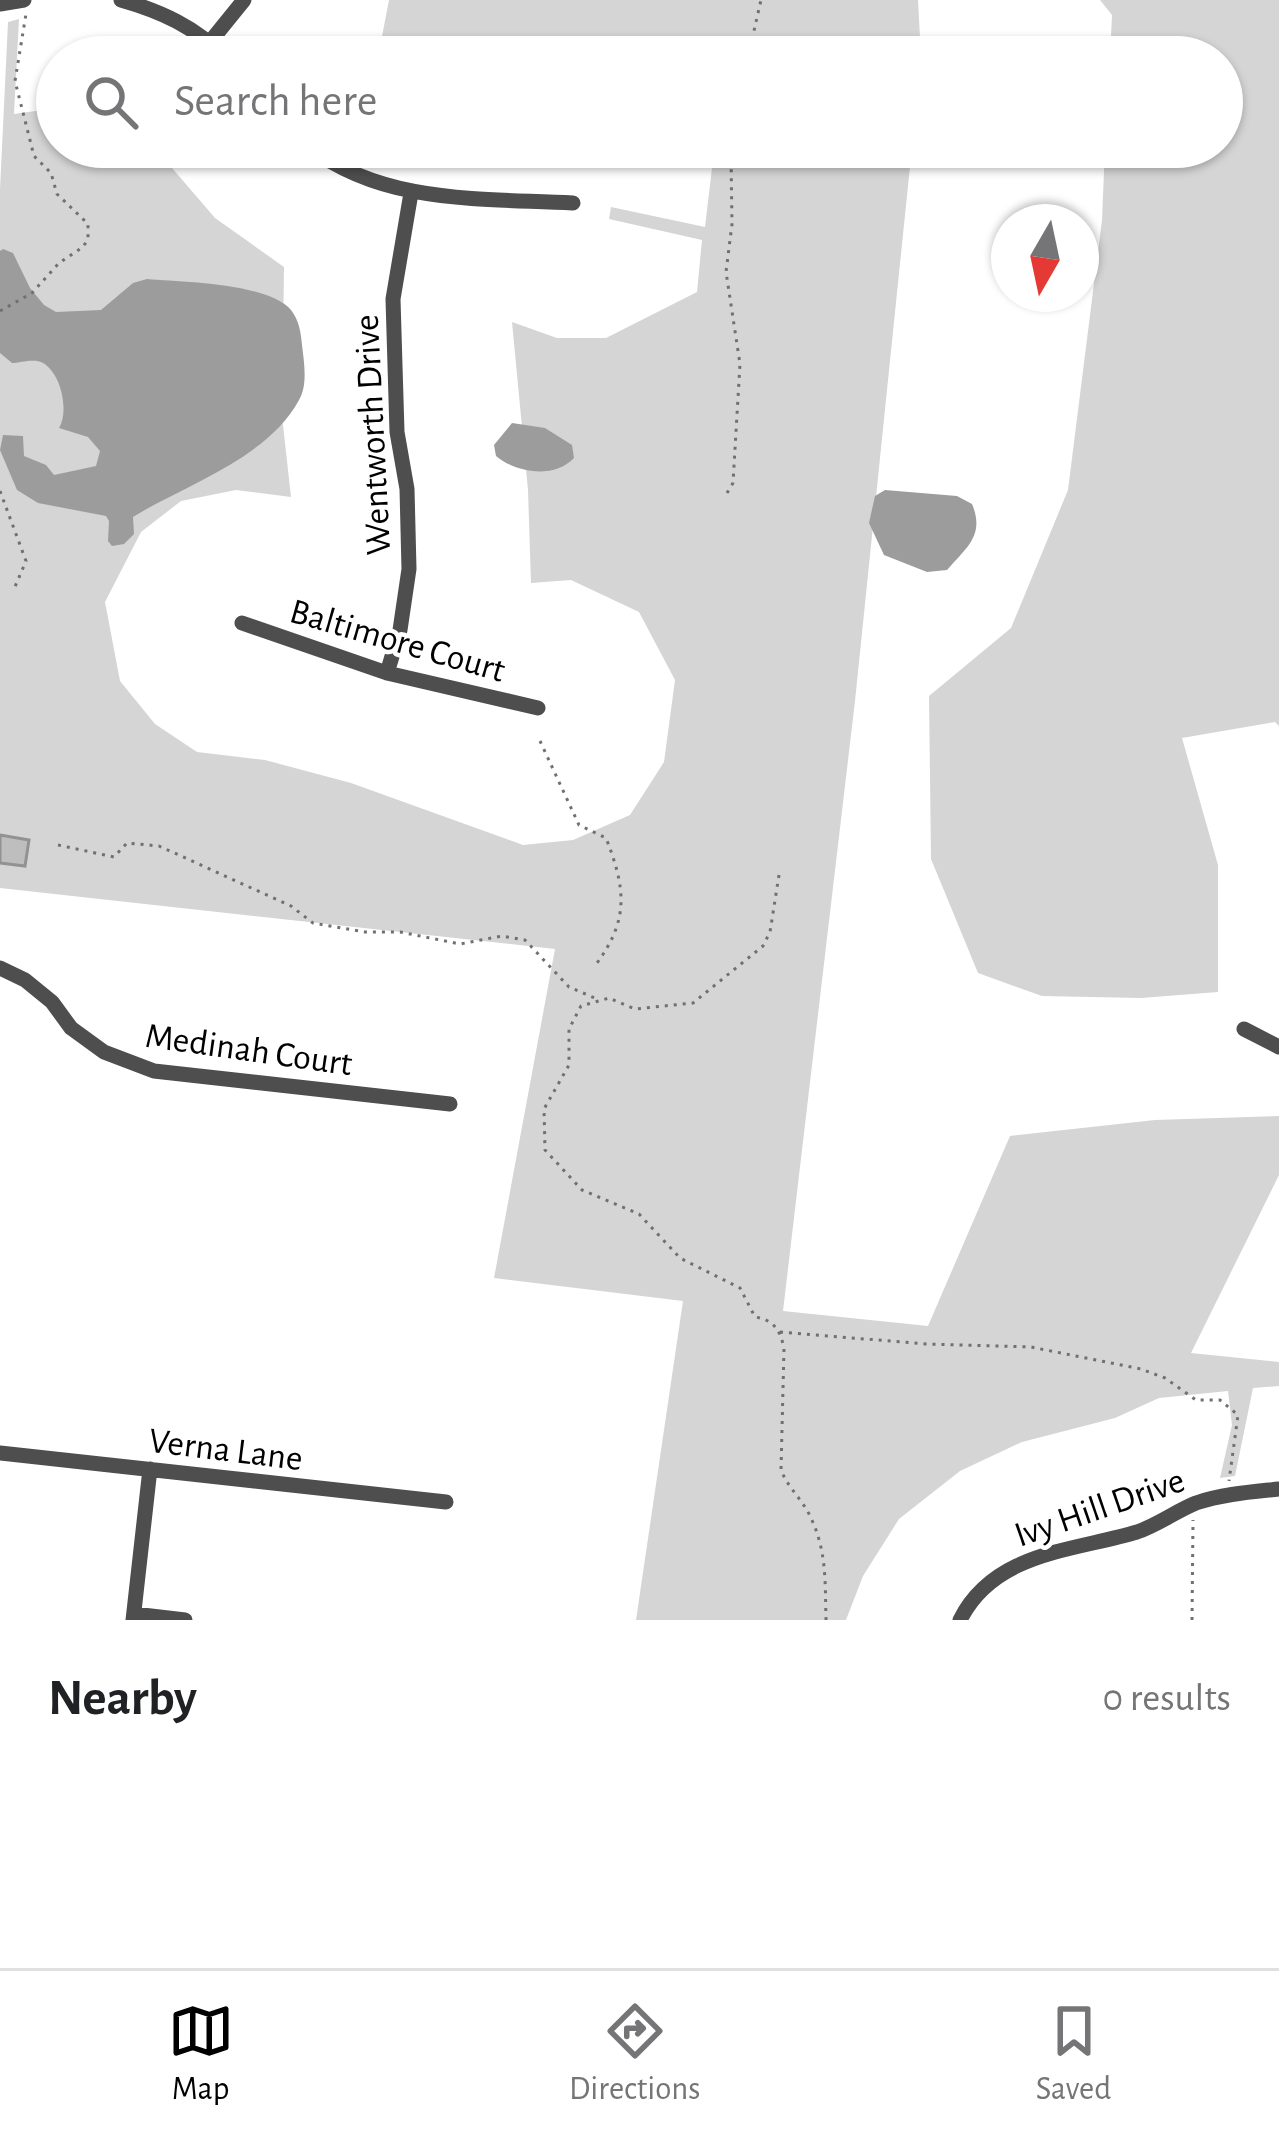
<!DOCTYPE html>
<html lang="en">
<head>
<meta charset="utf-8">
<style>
  :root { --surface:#fff; --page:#f2f2f2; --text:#202124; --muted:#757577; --line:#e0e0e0; --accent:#000 }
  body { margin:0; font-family:"Alegreya Sans",sans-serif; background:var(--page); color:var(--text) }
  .compass { position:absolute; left:991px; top:204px; width:108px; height:108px; border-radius:50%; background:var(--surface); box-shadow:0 3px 9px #0004; rotate:189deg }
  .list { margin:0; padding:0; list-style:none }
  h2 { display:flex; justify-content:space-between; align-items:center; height:156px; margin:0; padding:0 48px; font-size:51px }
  h2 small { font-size:39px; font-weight:400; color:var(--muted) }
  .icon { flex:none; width:66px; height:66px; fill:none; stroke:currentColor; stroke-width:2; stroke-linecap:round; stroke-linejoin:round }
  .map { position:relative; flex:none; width:1279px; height:1620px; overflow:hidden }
  .search { position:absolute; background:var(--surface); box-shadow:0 3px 9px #0004; left:36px; right:36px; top:36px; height:132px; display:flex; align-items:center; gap:30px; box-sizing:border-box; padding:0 42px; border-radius:66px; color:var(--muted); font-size:45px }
  .sheet { height:348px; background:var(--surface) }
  nav { display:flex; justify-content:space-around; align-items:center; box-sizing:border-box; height:168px; border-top:3px solid var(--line); background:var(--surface); font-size:33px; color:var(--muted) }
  nav a { display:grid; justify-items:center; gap:6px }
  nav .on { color:var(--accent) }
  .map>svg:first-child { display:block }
</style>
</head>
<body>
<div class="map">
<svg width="1279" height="1620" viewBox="0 0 1279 1620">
  <rect width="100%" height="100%" fill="#fff"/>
  <path fill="#d5d5d5" d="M389,0H918L921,57H391L379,52Z
    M1100,0H1279V726L1275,722L1182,738L1218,865V992L1141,998L1042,996L978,973L931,859L929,696L1011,628L1068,490L1102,220L1105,147H1222V57H1110L1112,15Z
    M19,19L14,114L57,108V147H154L215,218L284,267L282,416L291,497L236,490L181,501L141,532L105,602L120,681L155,724L197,752L265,760L351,783L523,845L573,840L630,815L664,762L675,680L639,612L571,580L531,583L528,490L512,322L557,338H606L697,292L702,240L609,219L611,207L705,227L712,168L697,147H912L855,701L783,1311L928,1326L1010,1136L1155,1120L1279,1116V1175L1191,1353L1279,1362V1386L1253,1388L1235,1476L1220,1478L1232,1425L1228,1391L1159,1398L1115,1418L1022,1442L960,1471L899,1519L863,1576L846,1620H636L683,1301L494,1278L555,949L0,888V189L8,22Z"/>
  <path fill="#9c9c9c" d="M3,249L13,253L30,288L44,305L56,312L101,310L133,283L147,279C182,282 268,283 291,310C299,320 301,333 302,345C304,362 308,385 299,400C267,459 186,484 133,517L134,534L124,544L112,546L108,541L109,521L106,516L38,503L17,490L0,450L3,435L23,436L24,456L46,465L54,475L96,466L100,451L88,437L59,428C69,412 62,374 43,363C35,358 20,363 12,363L0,353V251Z
    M512,423L545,428L572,445L574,458C554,479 516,473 496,456L494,445Z
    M885,490L957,496L972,504C985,535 967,547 947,570L927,572L884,555L869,523L875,496Z"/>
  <path fill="#bebebe" stroke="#929292" stroke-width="3" d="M0,835L29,840L25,866L0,863Z"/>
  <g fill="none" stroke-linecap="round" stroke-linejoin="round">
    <path stroke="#707070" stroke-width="3" stroke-dasharray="3 6" stroke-linecap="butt" d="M748,57L761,0
      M0,311L32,293L59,263L83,247L88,239V224L57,194L51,173L34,156L15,81L26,14
      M0,491L26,561L14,589
      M727,493L733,483L740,364L726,272L732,224L731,157L736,147
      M540,741L579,825L606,838C625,887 630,918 597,963
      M58,845L114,857L127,843L159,846L291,906L313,923L365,932H400L460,944L502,936L525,940L569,987L597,999
      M779,875L770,932L763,946L693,1003L635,1009L609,998L581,1006L569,1029V1065L544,1109L545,1150L582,1190L639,1214L680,1258L740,1288L755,1317C774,1320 780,1330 784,1348L781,1470C788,1488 803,1500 811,1518C827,1552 825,1583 826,1620
      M780,1332L926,1344L1031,1347L1141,1369L1165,1378L1196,1400H1220L1238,1415L1229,1481
      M1192,1620L1193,1520"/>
    <path stroke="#4e4e4e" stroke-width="15" d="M121,0C160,11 196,27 224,57
      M0,4L24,0
      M210,42L244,0
      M309,147C385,205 482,198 573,203
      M242,623L387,673L538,708
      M387,673L400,630L409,569L407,489L397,432L393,299L411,193
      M0,968L25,980L52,1002L71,1028L104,1052L154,1071L450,1104
      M1244,1029L1279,1047
      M0,1453L446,1502
      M134,1614L185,1620
      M133,1620L150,1469
      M960,1620C994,1552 1073,1551 1137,1532C1158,1525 1176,1511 1196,1503C1223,1494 1251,1492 1279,1489"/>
  </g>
  <g text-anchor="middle" stroke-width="9" stroke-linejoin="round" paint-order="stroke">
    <g font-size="36" fill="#000" stroke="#fff">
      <text transform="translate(371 435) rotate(-93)" y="13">Wentworth Drive</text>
      <text transform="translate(398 639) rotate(16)" y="13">Baltimore Court</text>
      <text transform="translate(249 1048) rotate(8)" y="13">Medinah Court</text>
      <text transform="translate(226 1448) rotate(7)" y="13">Verna Lane</text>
      <text transform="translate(1099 1506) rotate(-19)" y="13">Ivy Hill Drive</text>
    </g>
  </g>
</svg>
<svg class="compass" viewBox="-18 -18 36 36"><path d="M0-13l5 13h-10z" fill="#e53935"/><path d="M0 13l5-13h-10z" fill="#757577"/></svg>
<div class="search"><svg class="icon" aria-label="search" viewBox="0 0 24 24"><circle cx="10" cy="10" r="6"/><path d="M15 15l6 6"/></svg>Search here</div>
</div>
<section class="sheet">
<h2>Nearby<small>0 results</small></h2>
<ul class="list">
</ul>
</section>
<nav>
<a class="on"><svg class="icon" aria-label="map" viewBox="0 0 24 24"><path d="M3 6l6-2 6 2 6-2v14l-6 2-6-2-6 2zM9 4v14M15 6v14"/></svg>Map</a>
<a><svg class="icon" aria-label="directions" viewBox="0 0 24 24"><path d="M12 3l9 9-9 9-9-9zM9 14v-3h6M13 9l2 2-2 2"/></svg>Directions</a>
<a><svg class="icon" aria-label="saved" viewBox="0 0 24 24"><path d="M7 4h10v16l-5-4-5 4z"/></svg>Saved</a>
</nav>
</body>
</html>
